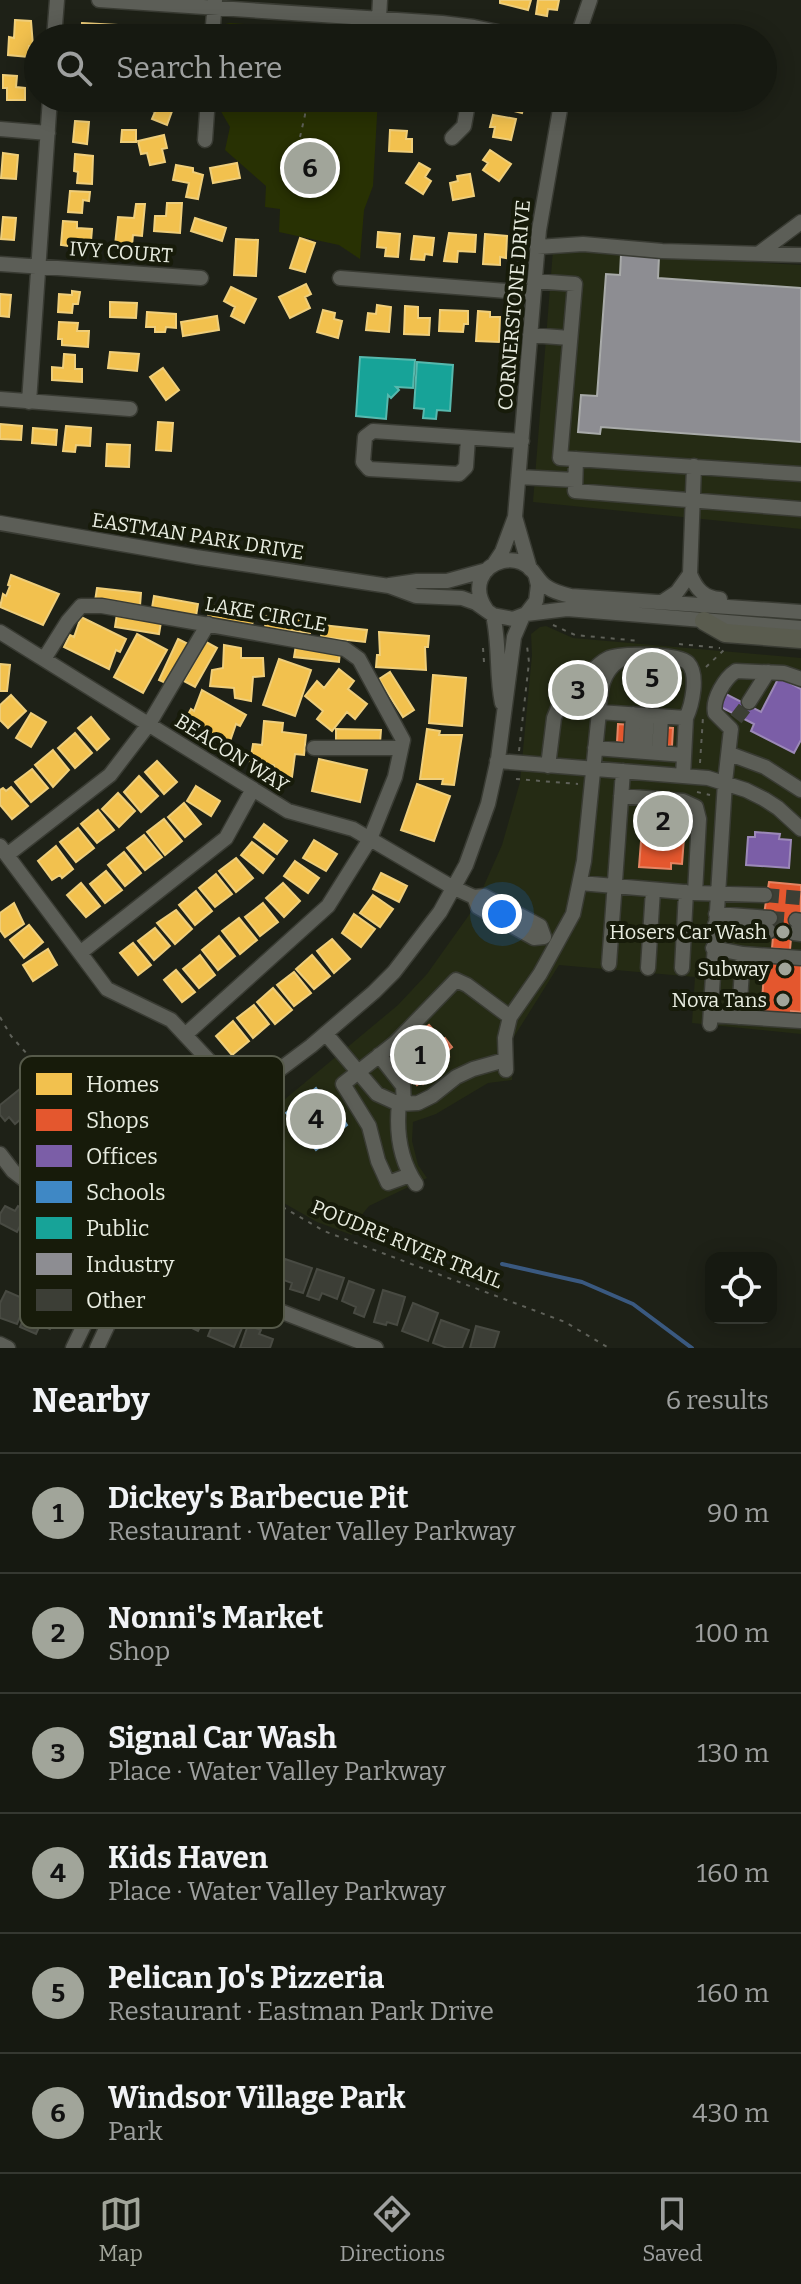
<!DOCTYPE html>
<html lang="en">
<head>
<meta charset="utf-8">
<style>
  :root { --surface:#161911; --page:#1f221a; --text:#f1f3f6; --muted:#9ea09f; --line:#353831; --accent:#a1a59a }
  body { margin:0; font-family:Bitter,serif; background:var(--page); color:var(--text) }
  .controls { position:absolute; right:24px; bottom:24px; display:grid; overflow:hidden; border-radius:16px; box-shadow:0 4px 20px #0003 }
  .controls button { width:72px; height:72px; display:grid; place-items:center; padding:0; border:0; border-bottom:2px solid var(--line); background:var(--surface); color:var(--text); font:40px sans-serif }
  .you { position:absolute; left:502px; top:914px; width:28px; height:28px; margin:-20px; border:6px solid #fff; border-radius:50%; background:#1a73e8; box-shadow:0 0 0 12px #1a73e833 }
  .badge { display:grid; place-items:center; width:52px; height:52px; border-radius:50%; background:var(--accent); color:#111; font-size:26px; font-weight:700 }
  .pin { position:absolute; translate:-50% -50%; border:4px solid #fff; box-shadow:0 2px 8px #0006 }
  .list { margin:0; padding:0; list-style:none }
  h2 { display:flex; justify-content:space-between; align-items:center; height:104px; margin:0; padding:0 32px; font-size:34px }
  h2 small { font-size:26px; font-weight:400; color:var(--muted) }
  .list li { display:grid; grid-template-columns:52px 1fr auto; gap:24px; align-items:center; box-sizing:border-box; height:120px; padding:0 32px; border-top:2px solid var(--line) }
  .list b { display:block; font-size:30px; white-space:nowrap }
  .list p { margin:0; font-size:26px; white-space:nowrap; color:var(--muted) }
  .list em { font-size:26px; font-style:normal; color:var(--muted) }
  .icon { flex:none; width:44px; height:44px; fill:none; stroke:currentColor; stroke-width:2; stroke-linecap:round; stroke-linejoin:round }
  .map { position:relative; flex:none; width:801px; height:1348px; overflow:hidden }
  .search { position:absolute; background:var(--surface); box-shadow:0 4px 20px #0003; left:24px; right:24px; top:24px; height:88px; display:flex; align-items:center; gap:20px; box-sizing:border-box; padding:0 28px; border-radius:44px; color:var(--muted); font-size:30px }
  .sheet { height:824px; background:var(--surface) }
  nav { display:flex; justify-content:space-around; align-items:center; box-sizing:border-box; height:112px; border-top:2px solid var(--line); background:var(--surface); font-size:22px; color:var(--muted) }
  nav a { display:grid; justify-items:center; gap:4px }
  nav .on { color:var(--accent) }
  .map>svg:first-child { display:block }
</style>
</head>
<body>
<div class="map">
<svg width="801" height="1348" viewBox="0 0 801 1348">
  <rect width="100%" height="100%" fill="#1e2117"/>
  <path fill="#252b14" d="M553,250L801,265V529L533,502Z
    M546,626L573,638L801,658V1034L692,1023L695,977L559,965L512,1040V1080L488,1083L436,1114L413,1122L412,1141L418,1165L427,1178L369,1206L356,1222L352,1235L317,1222L221,1167L272,1110L398,1005L427,974L474,908L502,845L520,782L532,655L531,634L540,627Z"/>
  <path fill="#283103" d="M230,23L382,33V38H222L225,24Z
    M218,98H378L373,186L364,210L360,259L339,245L279,232L280,209L265,207L266,186L225,150L230,127L219,108Z"/>
  <path fill="#f2c14e" stroke="#efce7a" stroke-width="2" d="M500,0H531L528,10L500,3Z
    M538,0H559L557,10L548,9L547,16L536,14Z
    M15,20L31,21L33,46H29L28,57L8,55L9,37L14,38Z
    M82,23L117,25L116,38H81Z
    M155,26L187,29V38H154Z
    M3,75L17,76L16,87L25,88V100H7V88H3Z
    M72,98H100V104H85V109H71Z
    M159,98L176,100L167,125L152,119L155,112L150,110L153,102L157,103Z
    M397,98H426L425,107L418,106V111L396,109Z
    M498,98H526L522,113L495,106Z
    M493,115L516,119L511,140L493,137L495,127H490Z
    M75,121L89,122L87,144L73,142Z
    M122,130H136V142H121Z
    M390,130L407,131L406,139H412V152L389,151Z
    M164,135L167,148L162,149L165,162L150,165L147,153L141,154L138,141Z
    M490,150L511,164L499,181L483,170L488,163L483,160Z
    M3,153L18,155L16,179L1,178Z
    M75,154L93,156L92,184L77,183L78,172L74,171Z
    M237,163L240,178L213,183L210,168Z
    M419,163L430,169L425,177L431,181L423,194L406,183Z
    M176,165L193,168V172L203,175L198,199L186,197L189,183L173,180Z
    M470,174L474,196L453,200L450,183L458,181L457,176Z
    M70,191L90,192L89,201L83,200L82,213L68,212Z
    M167,203H182L180,233L154,231L155,216H166Z
    M136,204H145L142,236L133,235L132,246L115,245L118,217L134,218Z
    M3,217L16,218L14,240L1,239Z
    M195,218L226,228L222,241L191,231Z
    M63,221L77,222V228L92,229L91,241L76,240V247L61,245Z
    M378,232L400,234L398,257L385,256L386,248L377,247Z
    M449,233L476,235L475,252L458,251L457,262L444,261Z
    M485,234L507,236L506,258L500,257V265L483,264Z
    M414,236L434,238L432,255L425,254L424,260L411,259Z
    M300,238L315,243L305,272L290,268Z
    M236,239L258,240L256,276L234,275Z
    M306,284L311,294L305,297L310,308L290,318L279,297Z
    M231,287L256,299L244,323L231,316L235,307L224,301Z
    M72,291L80,292L78,304H73L72,313L58,312L59,294L72,295Z
    M0,294L11,295L9,317L0,316Z
    M110,302L137,303L136,318L110,317Z
    M377,305L391,307L389,332L366,330L368,313L376,314Z
    M405,306L418,307V318H430L429,335L404,334Z
    M323,310L335,313L334,319L342,321L338,338L317,332Z
    M440,310L468,311V324H464L463,332L439,331Z
    M478,311L490,312V317H500L499,342L476,341Z
    M147,312L176,314V328L166,327L165,332H155V327H146Z
    M217,316L219,330L183,336L181,322Z
    M59,322L78,323L77,331H89L88,347L62,345V339H58Z
    M110,352L139,354L137,371L108,368Z
    M64,354L75,355V369H82V382L52,380V367L63,368Z
    M163,368L179,390L166,400L150,377Z
    M158,422L173,423L171,451L156,450Z
    M0,424L22,426L21,440L0,439Z
    M66,426L91,428L90,446L76,445L75,452L63,451Z
    M33,428L57,430L56,445L32,443Z
    M107,444L130,445L129,467L106,466Z
    M11,575L59,594L43,625L0,607L3,594L6,596L10,586L8,585Z
    M97,588L141,593L140,606L95,601Z
    M154,596L198,604L196,616L152,608Z
    M210,605L254,613L252,626L208,617Z
    M117,614L161,622L159,634L115,627Z
    M266,616L311,621L310,633L265,628Z
    M81,617L126,639L120,652L116,650L109,669L64,647L70,635L74,637Z
    M322,625L367,630L365,642L321,637Z
    M379,632L429,636L428,647H425L426,670L376,667L377,655H380Z
    M137,634L167,650L143,693L114,677Z
    M178,639L190,645L170,685L159,680Z
    M206,642L217,648L195,687L184,681Z
    M224,645L241,648V658H263L264,676L253,677L251,701L235,698L234,688L210,686L212,670L223,668Z
    M296,645L340,650L339,662L294,657Z
    M279,659L311,670L295,716L263,705Z
    M0,664L10,665L7,691H0Z
    M339,669L354,681L348,689L367,704L355,719L347,712L332,731L317,719L323,711L305,696L317,681L324,688Z
    M390,672L414,710L403,717L379,679Z
    M433,675L466,678L462,726L429,723Z
    M202,690L246,715L240,726L236,724L229,744L185,720L191,709L194,711Z
    M11,695L26,711L8,728L0,720V705Z
    M31,713L46,722L31,747L16,738Z
    M91,717L109,739L97,750L78,728Z
    M264,721L283,723L282,732L306,735L304,755L295,754L292,777L273,775L274,765L250,762L253,744L262,745Z
    M336,729L381,730L380,743L336,742Z
    M427,729L440,731L439,735H462L454,785L442,784L443,779H420Z
    M75,733L92,753L75,768L58,748Z
    M53,750L69,770L53,787L35,765Z
    M319,759L367,770L360,802L312,791Z
    M157,761L177,782L164,794L145,772Z
    M32,769L48,788L31,802L15,782Z
    M139,776L158,796L141,812L124,792Z
    M417,784L450,796L434,841L401,830Z
    M196,786L220,801L211,816L187,801Z
    M11,787L28,806L12,819L0,805V790L3,788L6,791Z
    M118,793L135,811L119,827L102,809Z
    M184,803L201,824L185,837L168,817Z
    M98,810L114,830L97,843L81,824Z
    M164,819L182,841L165,855L147,832Z
    M264,824L287,841L277,854L254,837Z
    M78,828L94,848L76,862L60,842Z
    M144,835L162,857L145,870L127,848Z
    M314,840L337,854L326,871L303,858Z
    M252,842L274,859L263,873L241,855Z
    M56,846L73,869L62,878L60,875L52,880L38,861Z
    M124,852L141,873L125,886L108,865Z
    M236,858L253,878L236,892L219,871Z
    M295,861L319,878L308,893L284,876Z
    M106,871L122,890L105,903L90,884Z
    M381,873L407,886L399,902L373,889Z
    M216,874L232,894L215,907L199,888Z
    M81,883L100,906L86,917L67,895Z
    M283,883L300,901L284,917L266,898Z
    M196,891L212,911L195,925L179,905Z
    M373,895L393,909L380,927L360,913Z
    M14,903L24,924L5,937L0,930V913Z
    M263,903L278,922L260,936L245,917Z
    M176,910L192,929L175,944L157,923Z
    M354,914L375,929L361,947L342,933Z
    M239,918L257,940L240,954L222,931Z
    M29,925L43,942L24,958L10,940Z
    M155,928L170,946L154,960L138,941Z
    M219,936L235,956L218,970L202,950Z
    M332,939L350,959L334,973L317,951Z
    M133,943L151,965L138,975L120,953Z
    M48,949L57,965L33,981L23,965Z
    M200,955L215,975L199,988L183,969Z
    M312,955L330,976L314,989L296,969Z
    M176,970L195,992L182,1002L164,980Z
    M294,972L311,993L294,1006L277,985Z
    M273,988L292,1010L275,1024L257,1002Z
    M254,1005L269,1024L253,1038L237,1018Z
    M233,1021L249,1041L232,1055L216,1036Z"/>
  <path fill="#e4572e" stroke="#e58463" stroke-width="2" d="M629,659L671,662L670,670H677L676,687L669,686V693L627,691Z
    M586,670L599,684L571,709L558,696Z
    M618,724L673,728L672,746L617,742Z
    M644,803L665,805V810L686,811L682,864L671,863V869L639,867Z
    M769,882L801,885V916L793,915L790,950L772,948L775,915L764,914Z
    M765,960L801,963V1012L791,1011V1016L761,1014Z
    M429,1025L442,1040L445,1038L452,1047L445,1053L449,1057L444,1061L446,1064L429,1074L431,1076L423,1084L421,1082L417,1085L414,1081L409,1085L388,1059Z"/>
  <path fill="#7b5ea7" stroke="#9c89b8" stroke-width="2" d="M779,677L801,689V740L794,753L751,731L754,724L719,706L726,694L761,712Z
    M755,832L780,834L779,839L791,840L789,868L746,865L748,837H755Z"/>
  <path fill="#3f88c5" stroke="#72a6cd" stroke-width="2" d="M316,1088L325,1100L329,1097L347,1125L316,1150L286,1113Z"/>
  <path fill="#17a398" stroke="#56b9ae" stroke-width="2" d="M360,357L415,360L413,388L396,387L399,390L391,398L388,395L386,419L356,416Z
    M417,362L453,365L450,411L437,410L436,419L423,418L424,409L414,408Z"/>
  <path fill="#8d8d92" stroke="#a8aaa9" stroke-width="2" d="M621,254L659,257L658,278L801,288V442L601,427L600,434L578,432L581,395L597,396L606,274L620,275Z"/>
  <g fill="none" stroke-linecap="round" stroke-linejoin="round">
    <path stroke="#3a5980" stroke-width="4" d="M502,1264L582,1282L633,1304L692,1348"/>
  </g>
  <path fill="#3c3e36" stroke="#484a42" stroke-width="2" d="M20,1089L35,1107L15,1124L9,1117L5,1121L0,1115V1105Z
    M5,1206L15,1211L18,1206L33,1214L27,1225L22,1222L17,1232L0,1223V1214Z
    M285,1259L312,1268L303,1293L290,1289L292,1283L278,1278Z
    M317,1269L344,1278L337,1299L322,1293L319,1300L307,1296Z
    M349,1281L374,1290L364,1317L354,1313L356,1307L342,1301Z
    M383,1290L405,1297L397,1325L387,1322L386,1325L374,1322Z
    M6,1291L27,1300L17,1324L0,1318V1303Z
    M186,1298L215,1309L209,1321L204,1319L198,1331L175,1320Z
    M37,1299L59,1309L50,1329L40,1325L36,1334L20,1327L25,1315L29,1317Z
    M413,1303L438,1313L428,1341L402,1331Z
    M218,1311L231,1316L228,1323L242,1328L234,1347L208,1336Z
    M441,1320L469,1330L462,1348H447L433,1343Z
    M248,1325L261,1330L259,1334L273,1339L270,1348H240Z
    M476,1326L499,1332L494,1348H470Z"/>
  <g fill="none" stroke-linecap="round" stroke-linejoin="round">
    <path stroke="#3c3f35" stroke-width="14" stroke-dasharray="14 7" stroke-linecap="butt" d="M560,703L592,671
      M736,719L749,702
      M765,895L801,898
      M770,918L796,920
      M769,931L794,933"/>
    <defs>
      <path id="minor" d="M99,0L442,23L474,27L525,38
        M379,19L380,0
        M54,38L57,0
        M212,38L215,0
        M577,38L590,0
        M0,129L48,133
        M452,138L464,126L469,98
        M205,140L208,98
        M537,247L583,244L662,251L801,255
        M758,254L801,222
        M0,264L201,278
        M340,278L533,293
        M534,281L575,284L560,458L801,474
        M530,335L570,338
        M0,399L130,409
        M29,402L50,98
        M468,438L466,467L459,474L369,469L363,462L365,437L373,431L522,441
        M576,459L575,491L801,509
        M694,466L690,574C696,589 704,598 720,599
        M519,477L575,480
        M515,517L530,569
        M0,523L196,557L389,586L416,596L462,598L476,603L493,615L513,619L526,614L536,601L538,585L536,577
        M494,564L502,552L515,517L539,230L562,98
        M390,585L417,581H447L487,570
        M662,602L677,592L690,574
        M486,609C480,600 477,589 481,579C489,560 514,554 530,568C536,574 539,582 547,587C554,592 562,594 571,596L801,612
        M526,614L567,609L801,628
        M493,615C500,645 496,674 502,703
        M0,632L288,811L353,829L452,887L474,897L484,896L540,926L544,937L534,938L478,907L474,897
        M44,659L68,621L81,606H102L345,649L359,659L403,740L395,777L370,839L328,906L185,1035
        M592,671C596,667 601,662 607,659C619,653 678,653 688,663C699,675 692,705 686,718
        M749,702L768,672
        M599,712C600,692 601,672 620,660
        M314,748H401
        M595,748L684,755
        M631,750L633,714
        M645,751L647,715
        M659,753L661,717
        M730,754L765,767L801,790
        M497,761L708,778L746,790L764,799L778,808L801,829
        M548,766L554,718L560,703
        M621,796L683,801L696,807L699,819L695,893
        M0,846L107,989L171,1020L243,1097
        M7,855L110,775L149,724L208,624
        M580,883L695,893L765,895
        M716,914L770,918
        M796,920L801,921
        M715,925L769,931
        M794,933L801,934
        M713,948L743,954L801,958
        M80,953L226,838L253,789
        M609,964L623,771
        M648,968L653,890
        M682,968L686,892
        M711,1015L801,1021
        M739,1017L743,954
        M710,1024L725,782L731,729L715,713C712,699 725,678 736,671L784,673L801,679
        M326,1034L377,1094L399,1104L418,1103L432,1096L456,1077L473,1069L505,1060
        M379,1055L403,1086L404,1104
        M506,1070L505,1038L510,1017L540,974L573,914L584,861L599,712L686,718L683,776
        M399,1104C396,1132 400,1160 416,1184
        M0,1154L13,1171L39,1191L191,1270L264,1305L376,1348
        M410,1175L388,1183L378,1161L369,1126L343,1084L395,1043L456,980L467,985L510,1017
        M0,1344L8,1348
        M73,1348L127,1236L160,1181L188,1144L227,1103L243,1097L311,1046L374,992L394,972L440,912L466,865L488,804L498,759L514,637L523,616
        M97,1348C139,1258 172,1187 243,1116V1097"/>
      <path id="major" d="M704,621L725,633L801,639"/>
    </defs>
    <use href="#minor" stroke="#393b33" stroke-width="17"/>
    <use href="#major" stroke="#393b33" stroke-width="21"/>
    <path stroke="#5f6159" stroke-width="2" stroke-dasharray="4 6" stroke-linecap="butt" d="M309,38V28
      M300,137L305,115V98
      M553,625L575,635L640,641
      M679,644L720,648
      M483,648L484,662
      M706,667L726,648
      M519,751L529,662L527,646
      M700,763L703,717
      M516,779L578,784
      M697,792L710,795
      M0,1017L11,1036L77,1110L160,1155
      M180,1133L201,1106L208,1103
      M155,1164L173,1141
      M213,1167L324,1231L565,1322L609,1348
      M127,1208L143,1183"/>
    <use href="#minor" stroke="#5c5e57" stroke-width="14"/>
    <use href="#major" stroke="#5a5c4f" stroke-width="18"/>
  </g>
  <g fill="#a1a59a" stroke="#171b0a" stroke-width="3">
    <circle cx="783" cy="932" r="8"/>
    <circle cx="785" cy="969" r="8"/>
    <circle cx="783" cy="1000" r="8"/>
  </g>
  <g text-anchor="middle" stroke-width="8" stroke-linejoin="round" paint-order="stroke">
    <g font-size="20" fill="#e8ece0" stroke="#171b0a">
      <text transform="translate(121 252) rotate(4)" y="7">IVY COURT</text>
      <text transform="translate(514 305) rotate(-85)" y="7">CORNERSTONE DRIVE</text>
      <text transform="translate(198 536) rotate(9)" y="7">EASTMAN PARK DRIVE</text>
      <text transform="translate(266 614) rotate(10)" y="7">LAKE CIRCLE</text>
      <text transform="translate(232 753) rotate(32)" y="7">BEACON WAY</text>
      <text transform="translate(407 1244) rotate(22)" y="7">POUDRE RIVER TRAIL</text>
    </g>
    <g font-size="20" fill="#e8ece0" stroke="#171b0a" text-anchor="end">
      <text x="767" y="939">Hosers Car Wash</text>
      <text x="769" y="976">Subway</text>
      <text x="767" y="1007">Nova Tans</text>
    </g>
  </g>
  <rect x="20" y="1056" width="264" height="272" rx="12" fill="#171b0a" stroke="#565a4a" stroke-width="2"/>
  <rect x="36" y="1073" width="36" height="22" fill="#f2c14e"/>
  <rect x="36" y="1109" width="36" height="22" fill="#e4572e"/>
  <rect x="36" y="1145" width="36" height="22" fill="#7b5ea7"/>
  <rect x="36" y="1181" width="36" height="22" fill="#3f88c5"/>
  <rect x="36" y="1217" width="36" height="22" fill="#17a398"/>
  <rect x="36" y="1253" width="36" height="22" fill="#8d8d92"/>
  <rect x="36" y="1289" width="36" height="22" fill="#3c3e36"/>
  <g font-size="22" fill="#e8ece0">
    <text x="86" y="1092">Homes</text>
    <text x="86" y="1128">Shops</text>
    <text x="86" y="1164">Offices</text>
    <text x="86" y="1200">Schools</text>
    <text x="86" y="1236">Public</text>
    <text x="86" y="1272">Industry</text>
    <text x="86" y="1308">Other</text>
  </g>
</svg>
<div class="controls">
<button><svg class="icon" aria-label="locate" viewBox="0 0 24 24"><circle cx="12" cy="12" r="6"/><path d="M12 2v4M12 18v4M2 12h4M18 12h4"/></svg></button>
</div>
<div class="you"></div>
<div class="pin badge" style="left:420px;top:1055px">1</div>
<div class="pin badge" style="left:663px;top:821px">2</div>
<div class="pin badge" style="left:578px;top:690px">3</div>
<div class="pin badge" style="left:316px;top:1119px">4</div>
<div class="pin badge" style="left:652px;top:678px">5</div>
<div class="pin badge" style="left:310px;top:168px">6</div>
<div class="search"><svg class="icon" aria-label="search" viewBox="0 0 24 24"><circle cx="10" cy="10" r="6"/><path d="M15 15l6 6"/></svg>Search here</div>
</div>
<section class="sheet">
<h2>Nearby<small>6 results</small></h2>
<ul class="list">
<li><span class="badge">1</span><div><b>Dickey's Barbecue Pit</b><p>Restaurant · Water Valley Parkway</p></div><em>90 m</em></li>
<li><span class="badge">2</span><div><b>Nonni's Market</b><p>Shop</p></div><em>100 m</em></li>
<li><span class="badge">3</span><div><b>Signal Car Wash</b><p>Place · Water Valley Parkway</p></div><em>130 m</em></li>
<li><span class="badge">4</span><div><b>Kids Haven</b><p>Place · Water Valley Parkway</p></div><em>160 m</em></li>
<li><span class="badge">5</span><div><b>Pelican Jo's Pizzeria</b><p>Restaurant · Eastman Park Drive</p></div><em>160 m</em></li>
<li><span class="badge">6</span><div><b>Windsor Village Park</b><p>Park</p></div><em>430 m</em></li>
</ul>
</section>
<nav>
<a class="on"><svg class="icon" aria-label="map" viewBox="0 0 24 24"><path d="M3 6l6-2 6 2 6-2v14l-6 2-6-2-6 2zM9 4v14M15 6v14"/></svg>Map</a>
<a><svg class="icon" aria-label="directions" viewBox="0 0 24 24"><path d="M12 3l9 9-9 9-9-9zM9 14v-3h6M13 9l2 2-2 2"/></svg>Directions</a>
<a><svg class="icon" aria-label="saved" viewBox="0 0 24 24"><path d="M7 4h10v16l-5-4-5 4z"/></svg>Saved</a>
</nav>
</body>
</html>
